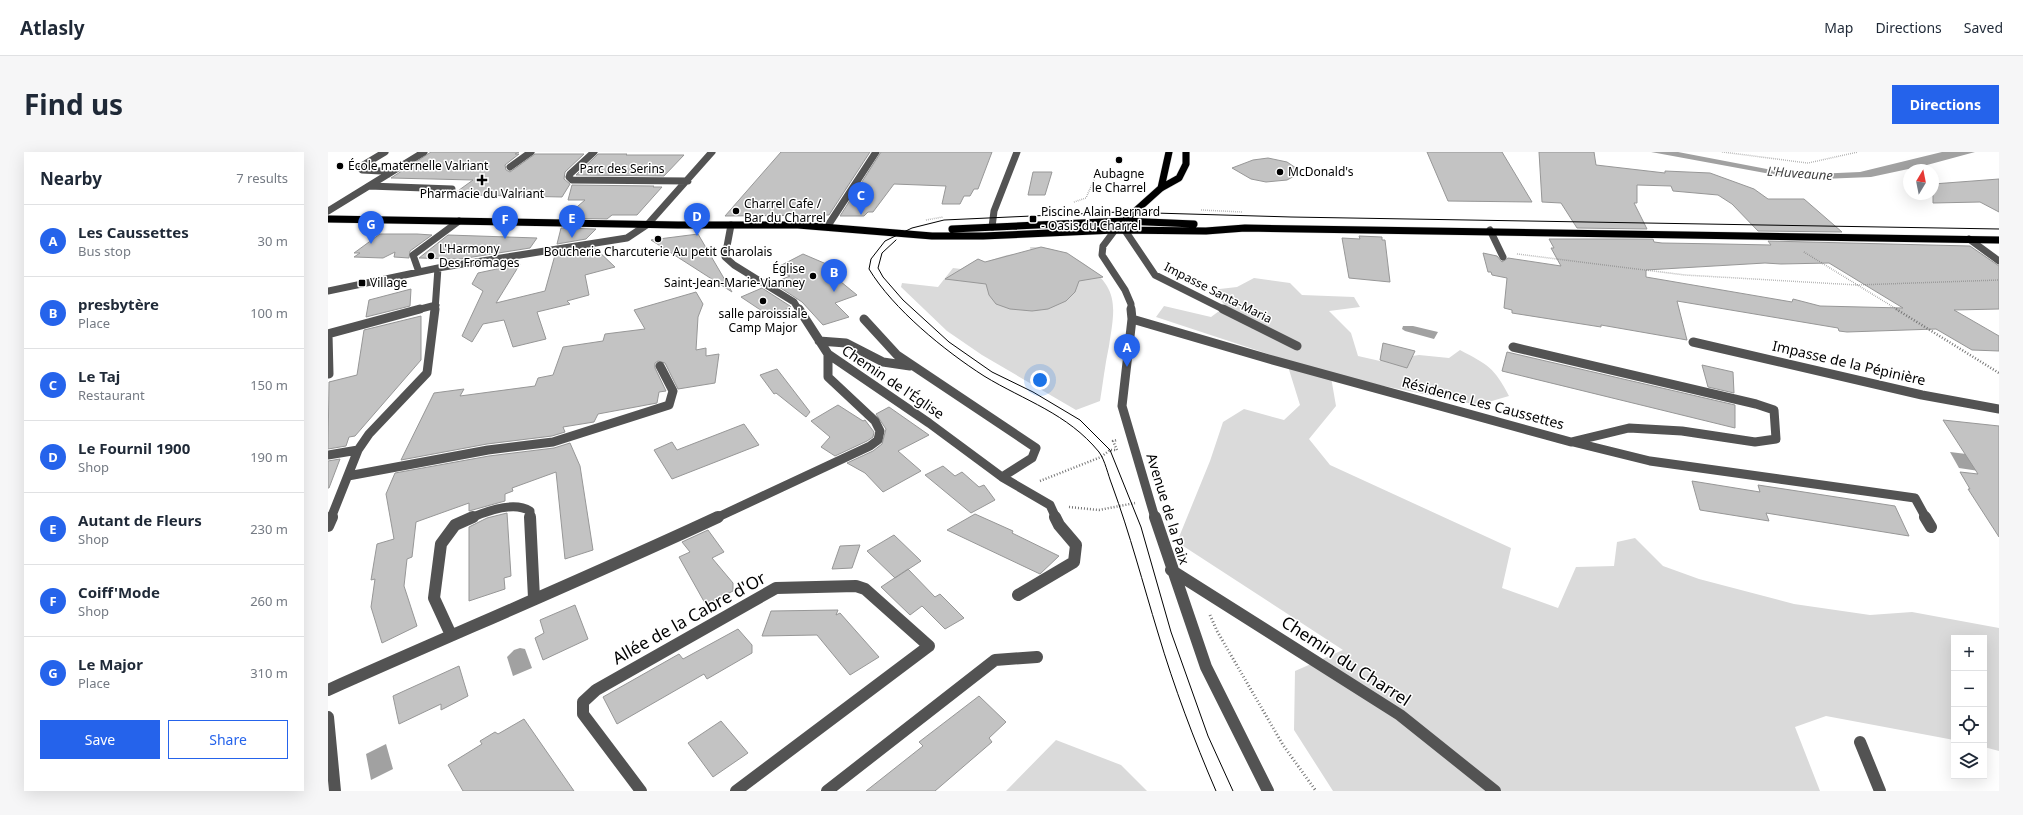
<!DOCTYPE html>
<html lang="en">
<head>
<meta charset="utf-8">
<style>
  :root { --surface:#fff; --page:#f6f6f7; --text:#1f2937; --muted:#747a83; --line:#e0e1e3; --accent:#2563eb }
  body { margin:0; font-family:"Noto Sans",sans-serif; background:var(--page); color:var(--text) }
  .controls { position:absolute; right:12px; bottom:12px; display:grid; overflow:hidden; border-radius:0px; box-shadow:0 4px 16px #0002 }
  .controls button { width:36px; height:36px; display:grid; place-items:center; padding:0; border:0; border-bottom:1px solid var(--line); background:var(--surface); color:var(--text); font:20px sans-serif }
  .compass { position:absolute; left:1575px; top:12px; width:36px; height:36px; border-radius:50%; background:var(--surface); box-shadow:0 4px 16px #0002; rotate:10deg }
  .you { position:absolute; left:712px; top:228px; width:14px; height:14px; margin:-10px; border:3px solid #fff; border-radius:50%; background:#1a73e8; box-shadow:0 0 0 6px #1a73e833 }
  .badge { display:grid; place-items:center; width:26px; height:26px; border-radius:50%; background:var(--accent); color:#fff; font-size:13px; font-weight:700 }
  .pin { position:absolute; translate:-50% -33px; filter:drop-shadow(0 1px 2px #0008) }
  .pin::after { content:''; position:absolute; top:21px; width:14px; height:12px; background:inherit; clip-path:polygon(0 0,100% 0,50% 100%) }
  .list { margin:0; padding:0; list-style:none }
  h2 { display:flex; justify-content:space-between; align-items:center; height:52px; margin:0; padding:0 16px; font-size:17px }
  h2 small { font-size:13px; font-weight:400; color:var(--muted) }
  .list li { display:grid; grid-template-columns:26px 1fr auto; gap:12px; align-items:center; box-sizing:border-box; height:72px; padding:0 16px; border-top:1px solid var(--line) }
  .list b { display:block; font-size:15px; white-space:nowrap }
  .list p { margin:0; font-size:13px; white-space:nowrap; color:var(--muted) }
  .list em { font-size:13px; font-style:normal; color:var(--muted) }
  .actions { display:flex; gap:8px; padding:12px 16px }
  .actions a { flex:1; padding:9px 0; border:1px solid var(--accent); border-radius:0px; text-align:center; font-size:14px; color:var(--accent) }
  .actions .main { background:var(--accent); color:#fff }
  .icon { flex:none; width:22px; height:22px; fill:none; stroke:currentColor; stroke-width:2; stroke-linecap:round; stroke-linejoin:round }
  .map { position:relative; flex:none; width:1671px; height:639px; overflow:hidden; border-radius:0px }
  header { display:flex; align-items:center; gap:24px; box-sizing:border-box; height:56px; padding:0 20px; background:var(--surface); border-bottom:1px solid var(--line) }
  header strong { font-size:19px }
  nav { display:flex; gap:22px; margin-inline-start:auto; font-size:14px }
  .intro { display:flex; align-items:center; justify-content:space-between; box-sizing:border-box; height:96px; padding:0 24px }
  h1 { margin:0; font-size:28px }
  .button { padding:10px 18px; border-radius:0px; background:var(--accent); color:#fff; font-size:14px; font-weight:700 }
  main { display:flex; gap:24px; padding:0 24px }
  aside { flex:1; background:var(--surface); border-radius:0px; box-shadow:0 4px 16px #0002 }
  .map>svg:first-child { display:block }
</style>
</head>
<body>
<header>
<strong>Atlasly</strong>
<nav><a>Map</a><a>Directions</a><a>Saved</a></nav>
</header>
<div class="intro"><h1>Find us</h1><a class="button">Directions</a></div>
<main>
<aside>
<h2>Nearby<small>7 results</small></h2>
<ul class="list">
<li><span class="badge">A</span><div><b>Les Caussettes</b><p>Bus stop</p></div><em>30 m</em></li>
<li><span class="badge">B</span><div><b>presbytère</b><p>Place</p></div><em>100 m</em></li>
<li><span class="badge">C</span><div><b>Le Taj</b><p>Restaurant</p></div><em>150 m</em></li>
<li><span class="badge">D</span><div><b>Le Fournil 1900</b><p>Shop</p></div><em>190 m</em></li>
<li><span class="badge">E</span><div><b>Autant de Fleurs</b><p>Shop</p></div><em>230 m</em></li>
<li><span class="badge">F</span><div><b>Coiff'Mode</b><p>Shop</p></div><em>260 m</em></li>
<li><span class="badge">G</span><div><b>Le Major</b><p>Place</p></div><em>310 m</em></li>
</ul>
<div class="actions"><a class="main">Save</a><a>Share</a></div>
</aside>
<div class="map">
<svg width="1671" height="639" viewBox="0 0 1671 639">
  <rect width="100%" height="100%" fill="#fff"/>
  <path fill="#dadada" d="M702,95C719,94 738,100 755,111C792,136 787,155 781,194C777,212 775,231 772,249L748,258L654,203L619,179L573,135L574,131L610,135L625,116L633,117L650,107L657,110L679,103L703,100Z
    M926,126L962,131L974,143L1026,145L1032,155L1001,159L1023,181L1030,204L1052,209L1091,203L1121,206L1132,198C1160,213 1166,215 1181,244L1150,253L1041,231L1003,225L1008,254L981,287L1002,313L1183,396L1174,436L1230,456L1248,415L1286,414L1289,390L1307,386L1335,414L1371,427L1466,452L1542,463L1584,460L1671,476V599L1656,595V486H1626V588L1498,564L1467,575L1492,639H1005L966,578L967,519L1015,498L849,390L882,309L895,270L916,257L956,268L972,253L958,208L828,165L836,154L883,165L898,154L883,138L909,135Z
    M728,588L793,613L819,639H678Z"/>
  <path fill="#a1a1a1" d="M1323,0H1350L1444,18L1487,22L1532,20L1614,0H1647L1599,13L1543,25L1494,27L1448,23Z
    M1075,174H1085L1110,180L1106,187L1077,179L1074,177Z
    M1622,300L1671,306V322L1631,316Z
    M192,496L197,497L204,516L185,524L179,505L186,498Z
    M58,592L65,617L43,628L38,602Z"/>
  <path fill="#c3c3c3" stroke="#979797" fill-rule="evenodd" d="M103,0H191L187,2H191L177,13L178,18L182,20L207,2H256L237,20L236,27L242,32L234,45L142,43L144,42L127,41L145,28L63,26Z
    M453,0H542L501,63L397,64Z
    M553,0H664L650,37H646L642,44H636L632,52H614L618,34L566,32L545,60H540L536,64H512Z
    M1099,0H1174L1204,50L1120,49Z
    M1211,0H1266L1268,13L1337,21V19L1382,21L1426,37L1440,47H1476L1514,80L1430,79L1404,52L1390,43L1345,39L1343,34L1309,33V51H1306L1319,77L1249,76L1233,51L1214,50Z
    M270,2H299L298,3H356L336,24L248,23Z
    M940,6L959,10L974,20L959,28L938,30L923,27L904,16L925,8Z
    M705,20H724L717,43H700Z
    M1671,27V60L1652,50L1605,51V32Z
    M244,33L326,34L325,35H334L309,63H284L279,67L236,66L257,48H240Z
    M233,76L268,77L258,87L229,92Z
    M52,82H89L104,83L82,99L81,106L66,105L67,100L55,106L26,105L32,101H26Z
    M370,82L404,140L323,88Z
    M120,83L209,86L202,96L132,107L91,106Z
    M1031,84L1054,85V88H1057L1062,130L1021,126L1014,86L1032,87Z
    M1221,87H1325L1326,90L1334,91L1394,92L1443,93L1440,89L1642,94L1671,114V157L1626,158L1671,184V199L1644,198L1608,177L1519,180L1511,179L1510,176L1349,149L1359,188L1273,173V175L1184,161V158L1176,156L1179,126L1164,123L1163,120H1160L1155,101L1169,104L1174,110L1180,106L1233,114L1223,96H1226ZM1437,111L1453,112L1501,111L1575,156L1492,154L1465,147L1464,150L1318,125V118Z
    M713,95L739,101L775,125L751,129L747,140L738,149L720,157L704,159L682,157L668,152L661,143L658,132L617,127L650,107L657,110Z
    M267,96L287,115L257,123L261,143L239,149L242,152L209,160L218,187L185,195L176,168L155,172L144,190L134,184L155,139L144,132L150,121L192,112L168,151L217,139L227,103Z
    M475,102L517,120L507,125L529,143L507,151L521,165L495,173L474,150L445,131L462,124L446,117Z
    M434,136L462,154L463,155L444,163L440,160L437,161L413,145Z
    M83,137L82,154L38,165L41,148Z
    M368,140L375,152L370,165L368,198L378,196V204L391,202L387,231L350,237L337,211L330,209L327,211V216L338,239L331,240L329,251L270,262L266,270L235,275L237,280L224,284L159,292L73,308L106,241L136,237L132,244L207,234L210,226L225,223L235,195L275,189L277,182L317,177L306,158Z
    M93,164V208L27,284L21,285L18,294L0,297L1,230L29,223L36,178Z
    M1055,191L1087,199L1079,216L1052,208Z
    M1179,200L1407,253V276L1174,219Z
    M1374,213L1405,220L1406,241L1380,235Z
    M449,217L482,260L478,265L448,241L446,242L432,223Z
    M510,253L535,269L537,268L546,280L545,285L539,289L507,304L493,295L502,285L483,269Z
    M561,255L601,283L570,299L593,319L555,340L537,321L519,311L545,299L554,292L558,277L548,262Z
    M1615,268L1671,274V385L1640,337H1642L1632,320L1650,322Z
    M416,272L431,293L344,327L326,298L344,290L349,298Z
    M242,291L252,314L265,398L237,407L228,320L184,336L185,339L177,342V349L141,359V351L88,370L84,405L79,407L76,434L89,474L54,491L43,455L47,427L43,428L49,392L66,387L58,342L67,321L161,304L226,296Z
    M12,307L1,336H0V309Z
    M615,314L627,324L634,320L651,335L656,333L667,348L643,361L597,323Z
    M1364,329L1432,340L1430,333L1567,354L1581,384L1438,361L1441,369L1372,358Z
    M179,361L183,424L176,426L177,437L141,449V375L159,366Z
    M647,362L685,379L684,381L731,404L712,422L619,378Z
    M380,378L396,400L384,406L405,431V439L378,453L351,405L362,400L354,390Z
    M566,383L593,409L567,426L539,399Z
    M532,393L524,416L504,417L512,394Z
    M580,417L607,445L612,442L636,466L617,477L594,454L582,463L553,435Z
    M247,453L260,487L215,508L207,486L216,481L212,468Z
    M510,458L508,463L512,461L551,505L522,523L489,483L434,484L443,459Z
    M410,477L424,493V501L379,527L376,522L289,572L275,545L351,502L355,507Z
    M131,514L140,544L113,558V552L71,572L65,544Z
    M651,544L678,570L661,586L664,590L607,639H538L595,594L591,590Z
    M196,567L246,639H135L120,613L154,592L152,589L167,580L170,582Z
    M393,569L420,601L385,625L360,591Z"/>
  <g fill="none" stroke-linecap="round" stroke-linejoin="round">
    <defs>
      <path id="major" d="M833,36L841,0
        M0,67L350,73H476
        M794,71L833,36L851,26L858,12V0
        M470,73L604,84H655L787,78L878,79L917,76L1671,88
        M624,77L796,69L866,72"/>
    </defs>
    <use href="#major" stroke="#dbdbdb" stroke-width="8"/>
    <path stroke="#757575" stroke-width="1.5" stroke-dasharray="0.5 1.5" stroke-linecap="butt" d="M1394,0L1480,11L1530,0
      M746,50L758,46L768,23L785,20
      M873,58L914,60
      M598,68L615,65
      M1476,100L1570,158
      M1189,102L1357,123L1529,133L1671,128"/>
    <path stroke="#757575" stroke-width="2.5" stroke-dasharray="1 2" stroke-linecap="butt" d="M1568,157L1671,221
      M712,329L773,305L782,298H789L785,289L789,288
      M741,355L771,358L807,351"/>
    <path stroke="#757575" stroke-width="3" stroke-dasharray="1 2.5" stroke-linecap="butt" d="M882,463L889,479L955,593L988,639"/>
    <path stroke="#535353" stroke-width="7" d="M57,0L32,15L34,18L53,19L60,22
      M266,0L242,22L241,25L244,28L360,29
      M182,15L203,0
      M41,34L124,37
      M0,59L96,0
      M501,72L548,0
      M403,73L397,105L406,113L466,150L471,158
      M664,75L666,59L689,0
      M796,77L827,123L897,158
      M787,78L775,94L774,103L797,138L803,152V158
      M1162,78L1175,105
      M1641,87L1671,109
      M91,120L85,103L131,69
      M0,139L110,116L299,86L320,72L384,0
      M89,158L108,153
      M107,158L110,116"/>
    <path stroke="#535353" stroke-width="9" d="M471,157L500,202L601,271L674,325L722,353L728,366
      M803,157L804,167L794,254L827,366
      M895,157L969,194
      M536,167L569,203L708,296L704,306L674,325
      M804,167L941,207L1243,290L1301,276L1354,279L1427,290L1448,287L1446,258L1428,252L1185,195
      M0,182L92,157
      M0,182L1,222
      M491,189L518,191L555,210L582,214
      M1365,190L1594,243L1671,257
      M1245,290L1322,309L1587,346L1598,366
      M0,303L30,298
      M20,324L160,298L225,290L341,253L345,239L332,214
      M3,366L30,298L41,282L99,221L107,157
      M143,366C159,359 186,349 202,359V366
      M388,366L542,294L550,288L552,279L547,269L500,225V202"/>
    <path stroke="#535353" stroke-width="12" d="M202,365L206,446
      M827,365L878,515L940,639
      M1597,365L1603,375
      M0,374L4,365
      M843,418L1072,563L1167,639
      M690,443L746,410L748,393L731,373L727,365
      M123,483L106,446L113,392L127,373L145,365
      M0,538C130,480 261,425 390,365
      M0,565L7,639
      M1532,590L1552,639
      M313,639L255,562V550L268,538L448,436L528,434L537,437L601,494L408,639
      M499,639L667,508L709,505"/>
    <use href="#major" stroke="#000" stroke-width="7"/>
    <path stroke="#000" stroke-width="1" d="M568,88L554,101L550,116L555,125L575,148L621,190L664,220L705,240L752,268L782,298L813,375L843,480L880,584L905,639
      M888,639C866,588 846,535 830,481C815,432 802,382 784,333C780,323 777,308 771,300C739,261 697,249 656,224C617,199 565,157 541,117L543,107L557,89L584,76L616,68L792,60L963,65L1671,77"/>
  </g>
  <g fill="#000" stroke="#fff" stroke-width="1.5">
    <circle cx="791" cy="8" r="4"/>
    <circle cx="12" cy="14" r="4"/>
    <circle cx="952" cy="20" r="4"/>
    <path d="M152 22h4v4h4v4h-4v4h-4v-4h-4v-4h4z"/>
    <circle cx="408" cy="59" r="4"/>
    <rect x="701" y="63" width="8" height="8" rx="2"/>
    <circle cx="330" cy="87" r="4"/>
    <circle cx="103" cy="104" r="4"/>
    <circle cx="485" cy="124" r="4"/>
    <rect x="30" y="127" width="8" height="8" rx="2"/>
    <circle cx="435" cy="149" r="4"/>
  </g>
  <g text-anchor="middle" stroke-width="3" stroke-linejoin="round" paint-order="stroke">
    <g font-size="12" fill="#000" stroke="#fff" text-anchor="start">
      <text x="20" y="18">École maternelle Valriant</text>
      <text x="960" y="24">McDonald's</text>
      <text x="791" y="26" text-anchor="middle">Aubagne<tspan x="791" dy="14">le Charrel</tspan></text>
      <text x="154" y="46" text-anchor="middle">Pharmacie du Valriant</text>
      <text x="416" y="56">Charrel Cafe /<tspan x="416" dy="14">Bar du Charrel</tspan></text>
      <text x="713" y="64">Piscine Alain Bernard<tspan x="713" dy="14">- Oasis du Charrel</tspan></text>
      <text x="111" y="101">L'Harmony<tspan x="111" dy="14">Des Fromages</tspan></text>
      <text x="330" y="104" text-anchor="middle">Boucherie Charcuterie Au petit Charolais</text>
      <text x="477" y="121" text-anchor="end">Église<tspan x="477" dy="14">Saint-Jean-Marie-Vianney</tspan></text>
      <text x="42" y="135">Village</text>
      <text x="435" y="166" text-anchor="middle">salle paroissiale<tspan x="435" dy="14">Camp Major</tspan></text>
    </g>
    <g font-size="12" fill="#000" stroke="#fff">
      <text x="294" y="21">Parc des Serins</text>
      <text transform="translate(890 141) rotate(27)" y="4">Impasse Santa-Maria</text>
    </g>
    <g font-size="13" font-style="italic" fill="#424242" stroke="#fff">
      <text transform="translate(1472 21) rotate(4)" y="5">L'Huveaune</text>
    </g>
    <g font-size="14" fill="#000" stroke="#fff">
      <text transform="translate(1521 211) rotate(13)" y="5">Impasse de la Pépinière</text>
      <text transform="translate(565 230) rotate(34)" y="5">Chemin de l'Église</text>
      <text transform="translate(1155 251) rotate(15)" y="5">Résidence Les Caussettes</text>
      <text transform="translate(840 357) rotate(73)" y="5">Avenue de la Paix</text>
    </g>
    <g font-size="17" fill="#000" stroke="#fff">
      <text transform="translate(361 466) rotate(-29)" y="6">Allée de la Cabre d'Or</text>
      <text transform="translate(1018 509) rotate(33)" y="6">Chemin du Charrel</text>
    </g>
  </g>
</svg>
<div class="controls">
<button>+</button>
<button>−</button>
<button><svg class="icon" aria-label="locate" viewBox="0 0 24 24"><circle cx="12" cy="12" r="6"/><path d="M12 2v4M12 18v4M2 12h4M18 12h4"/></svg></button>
<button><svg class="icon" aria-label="layers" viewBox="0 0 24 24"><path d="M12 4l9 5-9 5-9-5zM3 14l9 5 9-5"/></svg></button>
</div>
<svg class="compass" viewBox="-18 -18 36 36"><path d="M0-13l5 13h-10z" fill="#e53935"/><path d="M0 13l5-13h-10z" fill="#747a83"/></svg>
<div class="you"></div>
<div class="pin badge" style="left:799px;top:215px">A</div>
<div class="pin badge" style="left:506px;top:140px">B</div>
<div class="pin badge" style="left:533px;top:63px">C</div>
<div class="pin badge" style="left:369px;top:84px">D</div>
<div class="pin badge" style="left:244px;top:86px">E</div>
<div class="pin badge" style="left:177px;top:87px">F</div>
<div class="pin badge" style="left:43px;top:92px">G</div>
</div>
</main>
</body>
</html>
